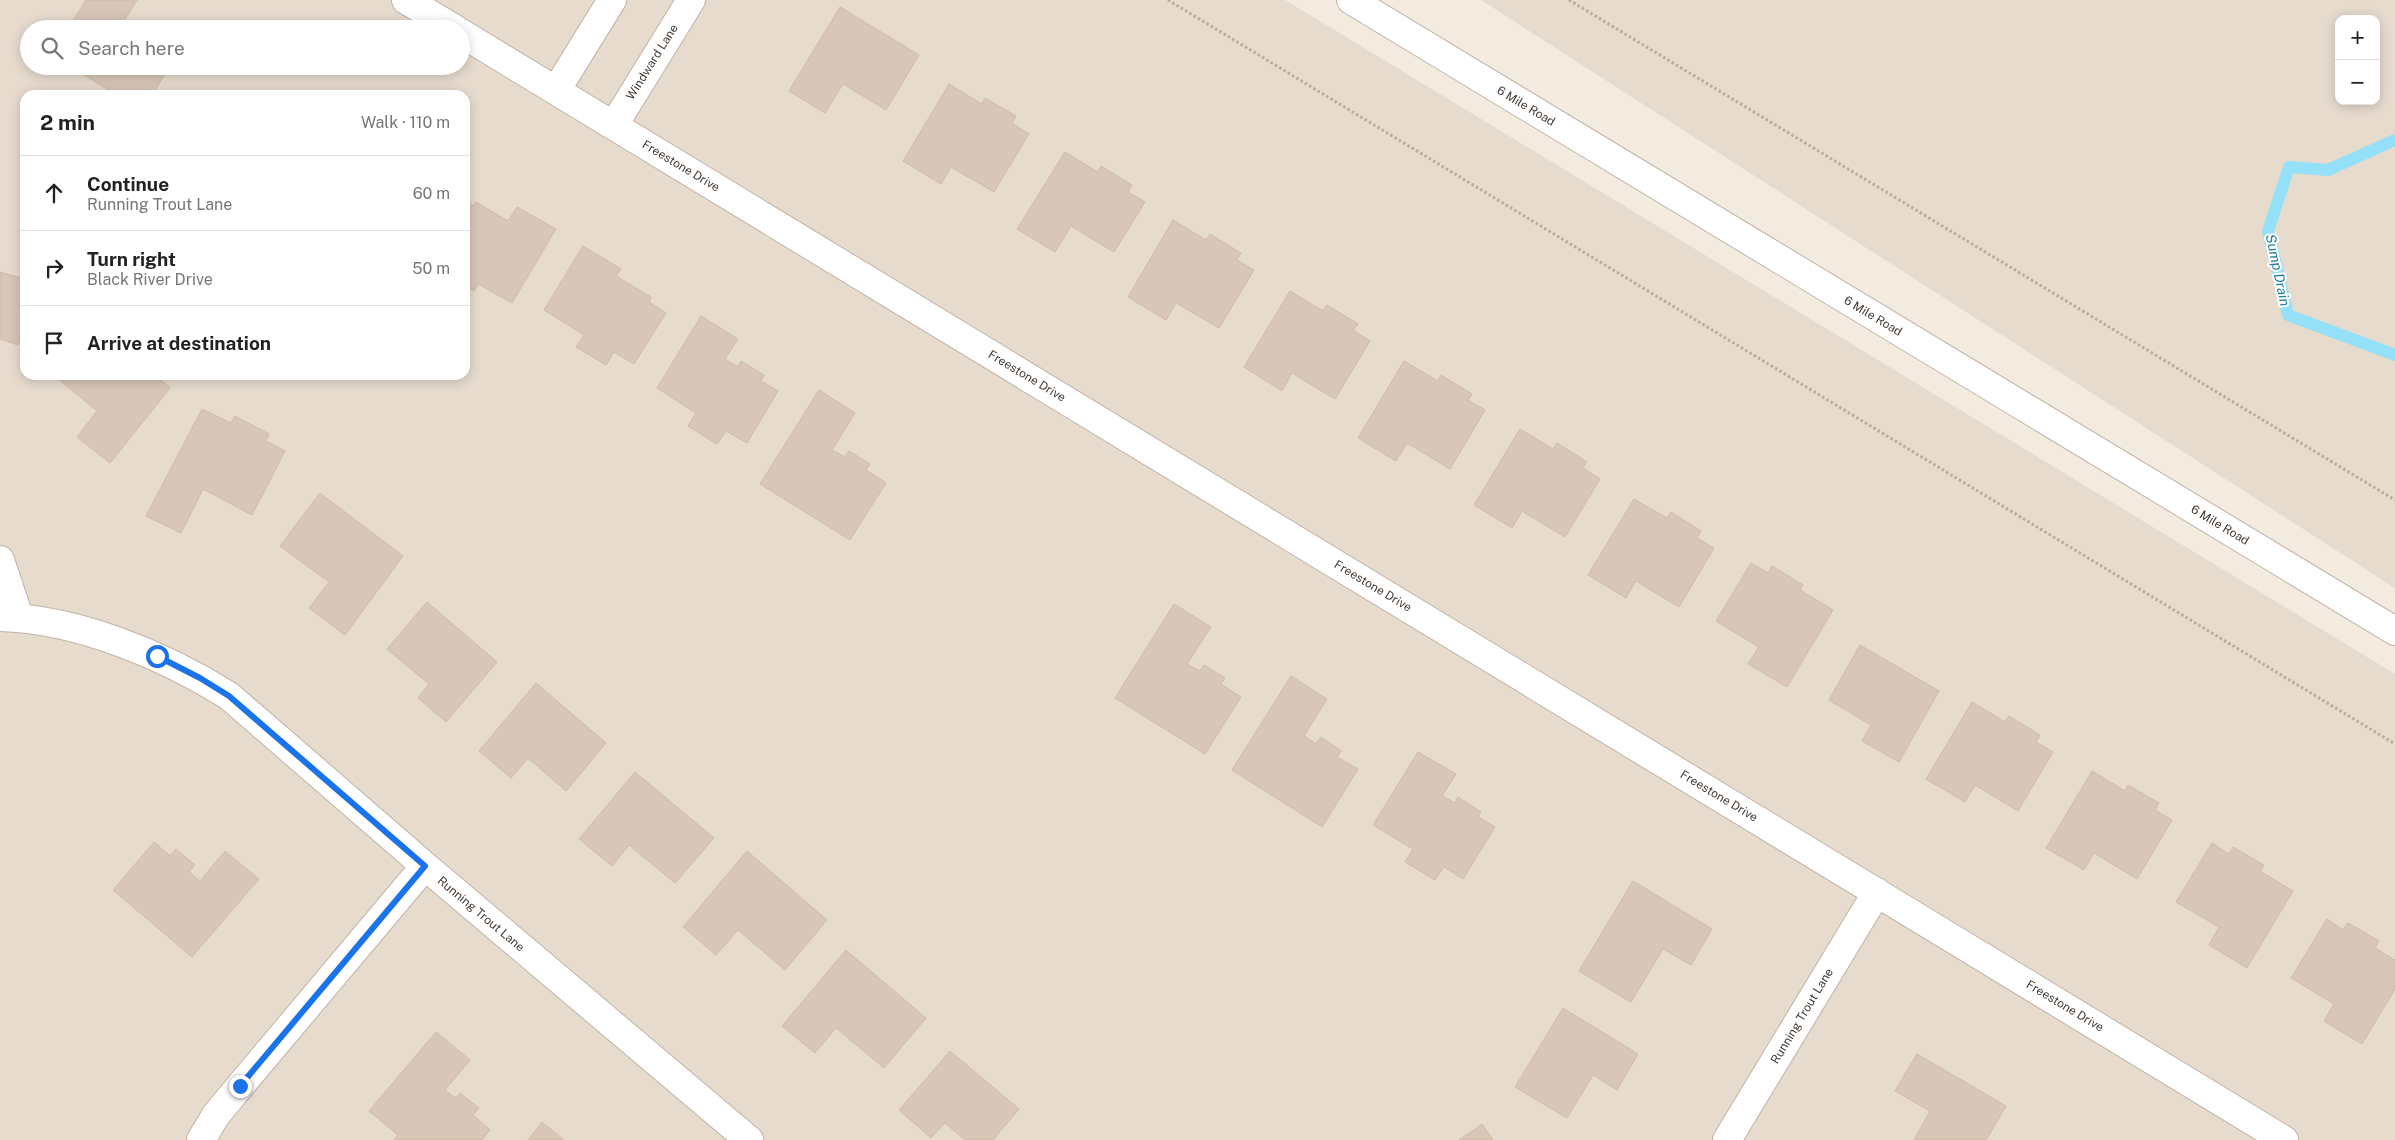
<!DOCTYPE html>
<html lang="en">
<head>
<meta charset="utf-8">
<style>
  :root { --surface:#fff; --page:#f6f6f6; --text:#222; --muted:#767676; --line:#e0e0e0 }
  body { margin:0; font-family:"Public Sans",sans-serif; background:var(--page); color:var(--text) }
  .controls { position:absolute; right:15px; top:15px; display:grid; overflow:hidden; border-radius:10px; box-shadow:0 2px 12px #0003 }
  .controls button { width:45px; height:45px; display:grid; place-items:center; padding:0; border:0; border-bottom:1px solid var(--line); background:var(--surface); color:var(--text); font:25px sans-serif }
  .stop { position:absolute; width:15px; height:15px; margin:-11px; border:4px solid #1a73e8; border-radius:50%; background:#fff }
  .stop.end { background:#1a73e8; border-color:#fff; box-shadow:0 1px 5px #0008 }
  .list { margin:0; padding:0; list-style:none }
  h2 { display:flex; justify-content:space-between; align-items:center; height:65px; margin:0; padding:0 20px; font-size:21px }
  h2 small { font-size:16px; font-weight:400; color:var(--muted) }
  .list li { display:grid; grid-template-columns:32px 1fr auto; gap:15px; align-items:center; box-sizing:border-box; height:75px; padding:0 20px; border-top:1px solid var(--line) }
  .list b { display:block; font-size:19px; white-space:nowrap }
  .list p { margin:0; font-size:16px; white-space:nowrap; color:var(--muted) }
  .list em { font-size:16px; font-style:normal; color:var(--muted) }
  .icon { flex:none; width:28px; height:28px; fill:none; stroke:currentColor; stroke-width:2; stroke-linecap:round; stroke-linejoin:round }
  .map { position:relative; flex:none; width:2395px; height:1140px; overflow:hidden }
  .search { position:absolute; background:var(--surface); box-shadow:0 2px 12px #0003; left:20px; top:20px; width:450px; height:55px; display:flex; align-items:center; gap:12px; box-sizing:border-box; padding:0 18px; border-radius:28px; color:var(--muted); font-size:19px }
  .panel { position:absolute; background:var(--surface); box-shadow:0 2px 12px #0003; left:20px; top:90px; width:450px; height:290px; border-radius:15px }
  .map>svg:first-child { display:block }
</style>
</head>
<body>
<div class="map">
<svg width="2395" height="1140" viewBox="0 0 2395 1140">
  <rect width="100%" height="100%" fill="#f3eae0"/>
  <path fill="#e7dbce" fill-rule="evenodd" d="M0,0H1285L2395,674V1140H0ZM29,29H461V66H29ZM25,95H465V375H25Z
    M1481,0H2395V588ZM2339,19H2376V101H2339Z"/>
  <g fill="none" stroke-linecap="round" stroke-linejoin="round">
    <path stroke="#94e0f8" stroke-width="12" d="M2395,140L2328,170L2289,167L2268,231L2288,315L2395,355"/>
  </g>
  <path fill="#d8c6b8" stroke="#d1baa7" d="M86,0H137L124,21L137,29H68Z
    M840,7L919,55L886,110L843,84L825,113L789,91Z
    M141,23L151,29H137Z
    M70,66H170L152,95H116Z
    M949,84L982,104L985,98L1016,116L1012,123L1029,134L994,192L951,167L941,184L903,161Z
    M1065,152L1098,172L1101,166L1132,185L1128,192L1145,202L1114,252L1071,226L1055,252L1017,229Z
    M465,201L474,206L476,202L508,221L517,207L556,229L512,303L478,284L474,291L465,286Z
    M1173,220L1206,240L1210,234L1241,253L1237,260L1254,270L1219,328L1176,303L1166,320L1128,297Z
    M583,246L621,269L616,276L651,297L649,302L666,313L634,364L614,352L606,365L576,347L584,335L544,310Z
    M0,272L25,279V319L18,345L0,339Z
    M1290,291L1323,311L1327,305L1358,324L1353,330L1370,341L1335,399L1292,373L1282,391L1244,367Z
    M701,316L738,339L725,359L738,367L741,361L764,375L761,381L778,391L747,443L726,431L717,444L688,426L696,413L657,388Z
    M1404,361L1438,381L1441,375L1472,394L1468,400L1485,410L1450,469L1407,443L1396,461L1358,438Z
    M57,375H155L170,388L110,463L77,437L97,411L56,377Z
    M819,390L855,413L832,450L845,457L849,451L870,464L866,470L886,483L850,540L760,484Z
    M202,409L231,423L235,416L269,434L266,441L285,451L252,515L203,489L181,533L146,516Z
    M1520,429L1553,449L1557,443L1587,462L1583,468L1600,479L1565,537L1522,511L1512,528L1474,505Z
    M320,493L403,556L345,635L309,608L329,582L280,546Z
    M1634,499L1667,518L1671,512L1701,531L1697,538L1714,548L1679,607L1636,581L1626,598L1588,575Z
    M1751,563L1768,573L1772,566L1803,585L1800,590L1833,610L1787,687L1748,664L1759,647L1716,621Z
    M427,602L497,662L446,722L418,698L429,684L387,649Z
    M1174,604L1211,627L1187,664L1200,671L1204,665L1225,678L1221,684L1241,697L1205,754L1115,698Z
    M1860,645L1939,691L1899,762L1862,741L1871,725L1829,700Z
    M1291,676L1327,699L1304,736L1316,744L1321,737L1341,751L1337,757L1358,769L1322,827L1232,770Z
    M536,683L606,743L566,791L528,758L511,778L479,751Z
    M1972,702L2005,722L2009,716L2040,735L2036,742L2053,752L2018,811L1975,785L1965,802L1926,779Z
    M1418,752L1456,774L1442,796L1455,803L1458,797L1481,812L1478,817L1495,827L1463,879L1444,867L1435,880L1405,862L1413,849L1373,825Z
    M2092,771L2125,791L2128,785L2159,803L2155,810L2172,820L2137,879L2094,853L2084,870L2046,848Z
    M635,772L714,838L675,883L629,845L612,866L579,839Z
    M154,842L170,856L176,849L195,865L189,872L200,881L225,851L259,879L192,957L113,890Z
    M2212,843L2229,854L2233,847L2264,865L2260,871L2293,891L2247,968L2209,945L2219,927L2176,902Z
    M747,851L827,920L785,970L738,930L716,955L683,927Z
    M1633,881L1712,929L1691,965L1663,949L1631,1002L1579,971Z
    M2327,919L2343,930L2348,923L2379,941L2375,948L2395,960V989L2362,1044L2324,1021L2334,1004L2291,978Z
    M846,950L926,1018L884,1068L836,1028L815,1053L782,1026Z
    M1563,1008L1638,1054L1617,1090L1593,1075L1567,1118L1515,1087Z
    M436,1032L470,1060L445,1090L455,1098L460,1093L479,1108L473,1115L490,1130L482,1140H394L398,1135L369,1111Z
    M950,1051L1019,1109L993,1140H965L945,1123L931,1138L899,1110Z
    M1917,1054L2006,1106L1986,1140H1914L1930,1111L1895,1091Z
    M542,1122L564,1140H528Z
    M1482,1124L1493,1140H1459Z"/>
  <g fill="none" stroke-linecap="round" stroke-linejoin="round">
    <defs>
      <path id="minor" d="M406,0L455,29
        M1351,0L2395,631
        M461,33L2284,1140
        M557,89L612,0
        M614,125L691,0
        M0,560L19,617
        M0,617C77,619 164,655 229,696L425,866L749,1140
        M201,1140L216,1115L240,1086L425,866
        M1727,1140L1877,892"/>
    </defs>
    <use href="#minor" stroke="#c1b3a5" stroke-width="30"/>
    <path stroke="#c2a992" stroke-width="3" stroke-dasharray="2.5 2.5" stroke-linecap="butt" d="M1168,0L2395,744
      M1569,0L2395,500"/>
    <use href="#minor" stroke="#fff" stroke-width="28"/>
  </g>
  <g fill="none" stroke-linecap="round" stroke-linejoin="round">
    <path stroke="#1a73e8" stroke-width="6" d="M157,656L200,678L229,696L425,866L240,1086"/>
  </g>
  <g text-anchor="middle" stroke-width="4" stroke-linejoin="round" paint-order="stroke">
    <g font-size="12" fill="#443931" stroke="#fff">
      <text transform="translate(652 62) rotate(-58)" y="4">Windward Lane</text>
      <text transform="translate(1526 106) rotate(31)" y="4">6 Mile Road</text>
      <text transform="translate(681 166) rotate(31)" y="4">Freestone Drive</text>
      <text transform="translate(1873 316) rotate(31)" y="4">6 Mile Road</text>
      <text transform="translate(1027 376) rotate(31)" y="4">Freestone Drive</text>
      <text transform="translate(2220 525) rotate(31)" y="4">6 Mile Road</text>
      <text transform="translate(1373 586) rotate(31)" y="4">Freestone Drive</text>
      <text transform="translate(1719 796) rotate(31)" y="4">Freestone Drive</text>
      <text transform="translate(481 914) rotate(40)" y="4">Running Trout Lane</text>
      <text transform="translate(2065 1006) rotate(31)" y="4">Freestone Drive</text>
      <text transform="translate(1802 1016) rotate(-59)" y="4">Running Trout Lane</text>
    </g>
    <g font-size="14" font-style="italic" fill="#1d80a2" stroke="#fff">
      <text transform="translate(2278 270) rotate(78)" y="5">Sump Drain</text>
    </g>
  </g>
</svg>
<div class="controls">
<button>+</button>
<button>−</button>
</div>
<div class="stop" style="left:157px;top:656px"></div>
<div class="stop end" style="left:240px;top:1086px"></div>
<div class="search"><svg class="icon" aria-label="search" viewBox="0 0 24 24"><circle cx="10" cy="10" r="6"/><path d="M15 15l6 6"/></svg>Search here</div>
<section class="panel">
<h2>2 min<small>Walk · 110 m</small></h2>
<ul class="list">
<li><svg class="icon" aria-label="ahead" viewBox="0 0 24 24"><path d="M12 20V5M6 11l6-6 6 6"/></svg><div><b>Continue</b><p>Running Trout Lane</p></div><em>60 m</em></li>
<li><svg class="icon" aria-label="right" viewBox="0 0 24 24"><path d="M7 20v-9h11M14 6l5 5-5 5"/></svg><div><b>Turn right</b><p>Black River Drive</p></div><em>50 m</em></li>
<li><svg class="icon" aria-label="arrive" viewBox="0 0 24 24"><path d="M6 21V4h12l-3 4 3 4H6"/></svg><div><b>Arrive at destination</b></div></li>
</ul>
</section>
</div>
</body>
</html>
